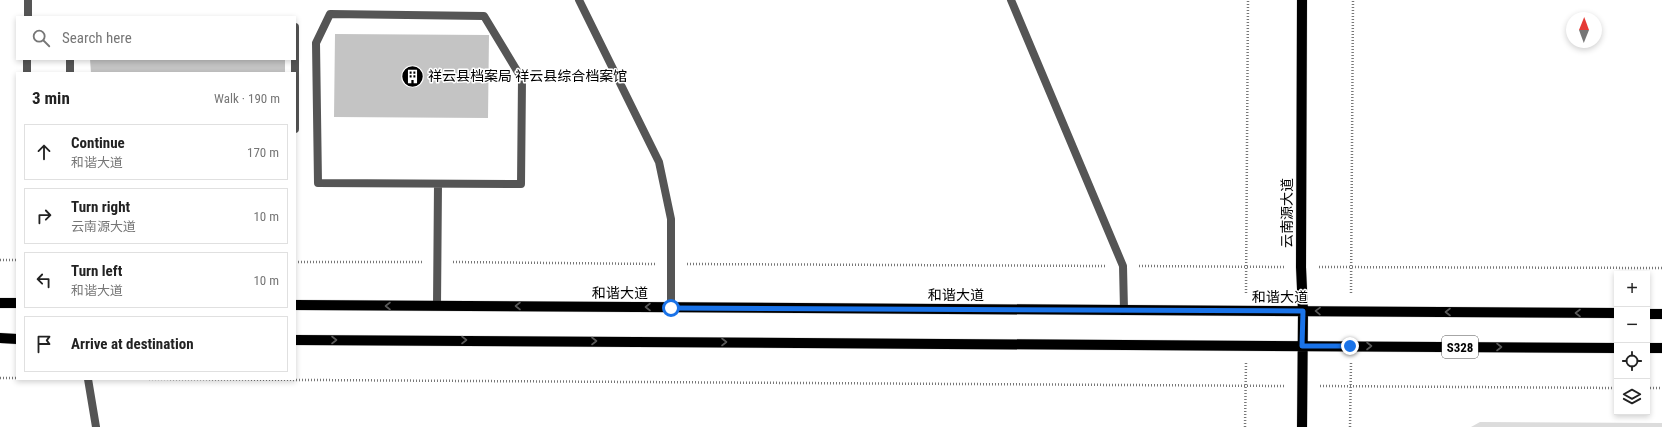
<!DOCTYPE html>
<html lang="en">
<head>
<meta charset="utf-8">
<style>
  :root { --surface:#fff; --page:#f6f6f6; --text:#222; --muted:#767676; --line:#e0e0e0 }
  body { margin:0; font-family:"Roboto Condensed","Noto Sans SC",sans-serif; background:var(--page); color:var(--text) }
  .controls { position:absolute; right:12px; bottom:12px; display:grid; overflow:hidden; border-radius:0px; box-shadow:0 2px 6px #0003 }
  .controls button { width:36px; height:36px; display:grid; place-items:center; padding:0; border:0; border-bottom:1px solid var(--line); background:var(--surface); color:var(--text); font:20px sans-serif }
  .compass { position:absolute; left:1566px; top:12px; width:36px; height:36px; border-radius:50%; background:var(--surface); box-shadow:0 2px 6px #0003; rotate:1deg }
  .stop { position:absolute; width:12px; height:12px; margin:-9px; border:3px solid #1a73e8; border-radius:50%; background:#fff }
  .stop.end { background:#1a73e8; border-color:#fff; box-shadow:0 1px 4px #0008 }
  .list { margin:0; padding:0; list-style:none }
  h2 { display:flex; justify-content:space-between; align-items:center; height:52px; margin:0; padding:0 16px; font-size:17px }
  h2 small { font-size:13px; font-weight:400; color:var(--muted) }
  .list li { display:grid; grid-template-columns:26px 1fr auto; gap:12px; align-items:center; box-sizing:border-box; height:56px; margin:0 8px 8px; padding:0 8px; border:1px solid var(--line); border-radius:0px }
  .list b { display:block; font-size:15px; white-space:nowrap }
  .list p { margin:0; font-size:13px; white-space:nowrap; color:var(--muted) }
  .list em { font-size:13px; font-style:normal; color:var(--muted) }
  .icon { flex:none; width:22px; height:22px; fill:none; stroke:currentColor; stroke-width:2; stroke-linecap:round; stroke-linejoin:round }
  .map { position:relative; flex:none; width:1662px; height:427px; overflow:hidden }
  .search { position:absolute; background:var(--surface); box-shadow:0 2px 6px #0003; left:16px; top:16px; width:280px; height:44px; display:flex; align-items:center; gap:10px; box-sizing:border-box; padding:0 14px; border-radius:0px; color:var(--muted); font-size:15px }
  .panel { position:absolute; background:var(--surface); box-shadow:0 2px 6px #0003; left:16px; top:72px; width:280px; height:308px; border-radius:0px }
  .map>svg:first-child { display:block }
</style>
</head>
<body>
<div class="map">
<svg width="1662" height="427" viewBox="0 0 1662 427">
  <rect width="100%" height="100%" fill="#fff"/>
  <path fill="#dcdcdc" d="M1480,422L1662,423V427H1471Z"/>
  <path fill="#c4c4c4" d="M335,34L489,35L488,118L334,117Z
    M90,59H285V73H91Z"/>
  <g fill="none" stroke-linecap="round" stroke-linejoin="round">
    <defs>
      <path id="primary" d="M0,303H17
        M295,305L1617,313
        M1647,314H1662
        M0,338L17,339
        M295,340L1617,348
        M1647,348H1662
        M1302,427L1303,311L1301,267L1302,0"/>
    </defs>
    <use href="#primary" stroke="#dbdbdb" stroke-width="11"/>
    <path stroke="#777" stroke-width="2.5" stroke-dasharray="1 2" stroke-linecap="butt" d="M0,260H17
      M295,262H422
      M453,262L656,264
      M687,264L1106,266
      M1139,266L1284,267
      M1319,267L1662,268
      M1246,293L1248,0
      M1351,293L1353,0
      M0,378H17
      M149,379L1285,386
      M1320,386L1617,388
      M1647,388H1662
      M1245,427L1246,362
      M1350,427L1351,362"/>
    <path stroke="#555" stroke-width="8" d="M330,14L484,16L522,79L521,184L318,183L316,43Z
      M295,27V129
      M70,73V59
      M437,306L438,184"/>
    <path stroke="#555" stroke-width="8" d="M579,0L659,162L671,219V308
      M1011,0L1123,266L1124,310
      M28,17V0
      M27,73V59
      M88,379L96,427"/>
    <use href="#primary" stroke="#000" stroke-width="10"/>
  </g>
  <defs><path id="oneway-chevron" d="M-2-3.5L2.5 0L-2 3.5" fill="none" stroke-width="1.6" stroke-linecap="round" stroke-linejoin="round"/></defs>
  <g stroke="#595959">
    <use href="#oneway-chevron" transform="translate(388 306) rotate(-180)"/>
    <use href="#oneway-chevron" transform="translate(518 306) rotate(-180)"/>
    <use href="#oneway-chevron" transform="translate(648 307) rotate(-180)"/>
    <use href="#oneway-chevron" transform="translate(1318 311) rotate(-179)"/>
    <use href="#oneway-chevron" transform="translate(1448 312) rotate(-180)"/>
    <use href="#oneway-chevron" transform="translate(1578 313) rotate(-180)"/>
    <use href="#oneway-chevron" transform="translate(334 340)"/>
    <use href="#oneway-chevron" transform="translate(464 340)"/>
    <use href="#oneway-chevron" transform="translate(594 341)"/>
    <use href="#oneway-chevron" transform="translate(724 342)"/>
    <use href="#oneway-chevron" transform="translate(1369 346)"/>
    <use href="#oneway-chevron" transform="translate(1499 347)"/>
  </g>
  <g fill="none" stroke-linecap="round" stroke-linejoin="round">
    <path stroke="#1a73e8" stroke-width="5" d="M671,308L1303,311L1302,346H1350"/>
  </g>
  <defs>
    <symbol id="building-disc" viewBox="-11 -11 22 22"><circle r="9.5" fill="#000" stroke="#fff"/><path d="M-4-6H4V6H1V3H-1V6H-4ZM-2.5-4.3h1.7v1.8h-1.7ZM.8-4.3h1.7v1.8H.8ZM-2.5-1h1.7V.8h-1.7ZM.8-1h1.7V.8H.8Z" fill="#fff"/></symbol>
  </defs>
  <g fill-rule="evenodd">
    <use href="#building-disc" x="400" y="64" width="25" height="25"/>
  </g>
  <g text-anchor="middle" stroke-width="3" stroke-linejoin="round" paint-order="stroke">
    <rect fill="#fff" stroke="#4c4c4c" stroke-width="1" x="1442" y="336" width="36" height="22" rx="3"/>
    <g font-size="13" font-weight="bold" fill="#000">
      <text x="1460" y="352">S328</text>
    </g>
    <g font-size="14" fill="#000" stroke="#fff" text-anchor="start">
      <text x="428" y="81">祥云县档案局 祥云县综合档案馆</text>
    </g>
    <g font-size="14" fill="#000" stroke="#fff">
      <text transform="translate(1287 213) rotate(-90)" y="5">云南源大道</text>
      <text x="620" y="298">和谐大道</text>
      <text x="956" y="300">和谐大道</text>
      <text x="1280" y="302">和谐大道</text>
    </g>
  </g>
</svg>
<div class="controls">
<button>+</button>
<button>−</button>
<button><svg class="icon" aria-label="locate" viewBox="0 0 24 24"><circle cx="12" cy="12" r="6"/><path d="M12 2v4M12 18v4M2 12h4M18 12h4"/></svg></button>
<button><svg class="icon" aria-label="layers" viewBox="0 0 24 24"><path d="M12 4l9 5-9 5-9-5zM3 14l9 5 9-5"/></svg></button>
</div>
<svg class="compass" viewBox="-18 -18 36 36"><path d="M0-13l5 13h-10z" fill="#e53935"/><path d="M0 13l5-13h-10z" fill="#767676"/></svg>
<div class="stop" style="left:671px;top:308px"></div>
<div class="stop end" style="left:1350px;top:346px"></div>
<div class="search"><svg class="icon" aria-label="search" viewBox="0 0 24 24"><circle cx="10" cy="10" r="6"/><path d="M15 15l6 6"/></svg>Search here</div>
<section class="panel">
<h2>3 min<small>Walk · 190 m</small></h2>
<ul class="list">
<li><svg class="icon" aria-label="ahead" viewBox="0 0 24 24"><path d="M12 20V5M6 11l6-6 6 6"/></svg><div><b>Continue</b><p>和谐大道</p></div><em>170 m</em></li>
<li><svg class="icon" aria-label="right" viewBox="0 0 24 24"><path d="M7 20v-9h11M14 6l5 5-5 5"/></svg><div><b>Turn right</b><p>云南源大道</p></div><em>10 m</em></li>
<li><svg class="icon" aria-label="left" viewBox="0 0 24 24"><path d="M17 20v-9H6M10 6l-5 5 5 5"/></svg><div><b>Turn left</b><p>和谐大道</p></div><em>10 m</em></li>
<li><svg class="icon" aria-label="arrive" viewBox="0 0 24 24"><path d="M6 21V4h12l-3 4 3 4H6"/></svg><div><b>Arrive at destination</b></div></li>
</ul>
</section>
</div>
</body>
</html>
